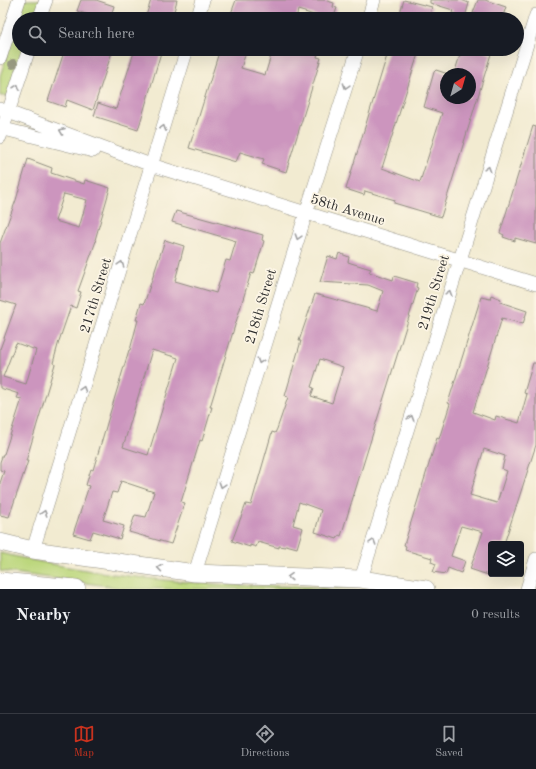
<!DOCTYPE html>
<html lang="en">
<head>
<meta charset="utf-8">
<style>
  :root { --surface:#171b24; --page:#242831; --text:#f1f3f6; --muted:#9ea1a6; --line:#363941; --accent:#c8321e }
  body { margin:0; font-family:"Old Standard TT",serif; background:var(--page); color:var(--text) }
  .controls { position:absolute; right:12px; bottom:12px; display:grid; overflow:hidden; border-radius:4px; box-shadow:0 4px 16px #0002 }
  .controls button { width:36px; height:36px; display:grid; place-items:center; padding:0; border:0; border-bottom:1px solid var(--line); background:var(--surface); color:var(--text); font:20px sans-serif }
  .compass { position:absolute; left:440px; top:68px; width:36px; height:36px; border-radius:50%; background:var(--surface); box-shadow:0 4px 16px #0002; rotate:37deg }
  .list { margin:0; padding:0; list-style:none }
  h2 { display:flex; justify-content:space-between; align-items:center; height:52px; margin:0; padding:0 16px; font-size:17px }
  h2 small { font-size:13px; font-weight:400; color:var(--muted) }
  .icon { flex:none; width:22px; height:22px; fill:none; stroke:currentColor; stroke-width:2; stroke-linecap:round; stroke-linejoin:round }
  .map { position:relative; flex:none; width:536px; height:589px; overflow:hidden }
  .search { position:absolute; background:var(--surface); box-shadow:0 4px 16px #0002; left:12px; right:12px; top:12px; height:44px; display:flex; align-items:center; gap:10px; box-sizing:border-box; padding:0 14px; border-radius:22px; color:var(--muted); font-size:15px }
  .sheet { height:124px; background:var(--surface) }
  nav { display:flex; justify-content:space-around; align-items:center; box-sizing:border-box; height:56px; border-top:1px solid var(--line); background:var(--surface); font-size:11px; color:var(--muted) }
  nav a { display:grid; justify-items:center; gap:2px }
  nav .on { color:var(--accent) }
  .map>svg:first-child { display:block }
</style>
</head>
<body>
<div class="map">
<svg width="536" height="589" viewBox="0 0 536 589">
  <rect width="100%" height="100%" fill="#fcf5e5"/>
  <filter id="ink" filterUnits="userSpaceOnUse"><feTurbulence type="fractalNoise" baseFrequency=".025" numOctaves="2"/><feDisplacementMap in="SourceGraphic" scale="8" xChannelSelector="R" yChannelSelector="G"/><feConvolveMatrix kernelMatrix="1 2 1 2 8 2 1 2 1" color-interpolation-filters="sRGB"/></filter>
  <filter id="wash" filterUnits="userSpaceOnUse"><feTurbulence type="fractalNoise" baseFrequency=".012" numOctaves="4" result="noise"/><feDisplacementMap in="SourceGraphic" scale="16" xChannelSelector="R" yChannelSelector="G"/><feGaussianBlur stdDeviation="0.9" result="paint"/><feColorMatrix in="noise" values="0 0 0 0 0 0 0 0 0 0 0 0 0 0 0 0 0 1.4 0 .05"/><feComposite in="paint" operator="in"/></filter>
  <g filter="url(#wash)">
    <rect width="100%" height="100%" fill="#f2ebd1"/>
    <path fill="#bcd77d" stroke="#748154" d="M25,0H41L35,19H19Z
      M19,19V49H25L8,96H0V76Z
      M0,553C75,571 154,581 231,585C277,586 324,587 370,589H129L0,571Z"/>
    <g id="blocks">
      <path fill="#cc95be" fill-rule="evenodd" d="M81,0H96L114,6L110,19H101L77,11Z
        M151,0H177L172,19H145Z
        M236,0H324L334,3L333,7L337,8L333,19H327L298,10L296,19H229Z
        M404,0L432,7L429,19H420L400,13Z
        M430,0H461L469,3L465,17L452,13L453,10L430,3Z
        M478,0H485L506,7L502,19H492L473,13Z
        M65,49H103L112,52L93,110L67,100L65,107L48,101Z
        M135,49H162L138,130L94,116L98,103L116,109Z
        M220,49H247L241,68L265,75L273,49H306L318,53L317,57L321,58L286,172L262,164L264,159L240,152L236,162L189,148Z
        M389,49H402L418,54L382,168L420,182L442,113L424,107L434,72L436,70L448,74H446L443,91L446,92V98H470V74H454L462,49H476L491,54L441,217L394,203L395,200L365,191L364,195L346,189Z
        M533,126L536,127V244L515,238V241L503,237L504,235L500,233Z
        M28,159L52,168L51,173L84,184L85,180L110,188L95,240L96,241L78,291L81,292L76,308L71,306L59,341L53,363L55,364L26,461H28L9,517L0,515V483L4,471L0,470V462L3,454H4L22,399L17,398L19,394L0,388V349L16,305L0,300V243L16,200ZM64,194L87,200L79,228L55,221ZM16,343L36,350L26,384L3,377Z
        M176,211L263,235L262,240L264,241L254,274L251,273L210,407H212L202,441L200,440L198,447L181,502L185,503L171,544L129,532L135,515L146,517L154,492L121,481L117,493L112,492L103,520L124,526L120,539L93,531L90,539L73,534L89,486L86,485L91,469L93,470L129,350H130L138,320H136L141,303L144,304L165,240L184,246L175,281L216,293L226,260L230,261L236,241L172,222ZM152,350L178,358L148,455L123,447Z
        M339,253L349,257L348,262L351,263L371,269L369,272L393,280L394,276L417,283L416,287L418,288L341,536L339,535L337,539L315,532L321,510L299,502L293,525L303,528L297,548L286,545V547L279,546V548L258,542L256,547L250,545V547L232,541L246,504L251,505L272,432L275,433L277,429L288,397L285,396L301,341H299L315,294L377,311L383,291L368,285L320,282L328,256L337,259ZM320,359L343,367L332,403L311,396L314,388L311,387Z
        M491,295L501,299L500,302L527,311L523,324L502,318L473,412L495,420L496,416L519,423L527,394L524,393L533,363H536V445L504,544H491V576L470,569L483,532L461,526L451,556L465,561L461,573L448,568L446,574L433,572L436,564L431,562L432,558L405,550L406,546L404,545L437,438L439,439L450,404L448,403L481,297L490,299ZM484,449L505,456L502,469L507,471L497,503L470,495Z"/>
    </g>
  </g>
  <g filter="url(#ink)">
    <use href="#blocks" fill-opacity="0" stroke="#8e8b7e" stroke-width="1"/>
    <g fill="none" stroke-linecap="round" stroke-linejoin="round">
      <defs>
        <path id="minor" d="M39,19L46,0
          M197,19L203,0
          M368,19L374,0
          M0,58L19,0
          M0,109L151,165L536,284
          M0,128L93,151
          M0,137L29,49
          M33,550L187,49
          M195,573L306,213L358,49
          M361,579L536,15
          M527,589L536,559"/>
        <path id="major" d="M0,542L33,550L195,573L361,579L426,589"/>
        <path id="highway" d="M0,582L76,589"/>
      </defs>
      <use href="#minor" stroke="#8e8b7e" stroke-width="14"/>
      <use href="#major" stroke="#8e8b7e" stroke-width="18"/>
      <use href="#highway" stroke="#8e8b7e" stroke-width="20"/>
      <use href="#minor" stroke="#fff" stroke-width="13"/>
      <use href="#major" stroke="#fff" stroke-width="17"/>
      <use href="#highway" stroke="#fff" stroke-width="19"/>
    </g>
    <circle fill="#989981" cx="13" cy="64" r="5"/>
    <defs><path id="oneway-chevron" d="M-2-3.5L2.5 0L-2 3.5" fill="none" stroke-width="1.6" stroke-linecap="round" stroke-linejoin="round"/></defs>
    <g stroke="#a0a0a0">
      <use href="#oneway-chevron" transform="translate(346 86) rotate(108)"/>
      <use href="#oneway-chevron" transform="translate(17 87) rotate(-71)"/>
      <use href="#oneway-chevron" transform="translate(163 128) rotate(-73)"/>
      <use href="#oneway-chevron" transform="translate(62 131) rotate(-159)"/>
      <use href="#oneway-chevron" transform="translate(488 169) rotate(-73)"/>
      <use href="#oneway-chevron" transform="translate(298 237) rotate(107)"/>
      <use href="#oneway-chevron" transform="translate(121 264) rotate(-73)"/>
      <use href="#oneway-chevron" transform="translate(449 293) rotate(-73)"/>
      <use href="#oneway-chevron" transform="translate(260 361) rotate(107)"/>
      <use href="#oneway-chevron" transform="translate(83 389) rotate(-73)"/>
      <use href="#oneway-chevron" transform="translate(411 418) rotate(-73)"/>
      <use href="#oneway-chevron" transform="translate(222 485) rotate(107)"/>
      <use href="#oneway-chevron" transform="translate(44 513) rotate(-73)"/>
      <use href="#oneway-chevron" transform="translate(373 542) rotate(-73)"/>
      <use href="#oneway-chevron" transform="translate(160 568) rotate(-172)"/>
      <use href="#oneway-chevron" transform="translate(290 577) rotate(-178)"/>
    </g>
  </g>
  <g text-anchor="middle" stroke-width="3.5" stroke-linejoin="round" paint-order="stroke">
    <g font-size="14" fill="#2b2b2b" stroke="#fcf5e5">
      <text transform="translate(348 209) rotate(17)" y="5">58th Avenue</text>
      <text transform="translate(433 292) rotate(-73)" y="5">219th Street</text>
      <text transform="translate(95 295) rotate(-73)" y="5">217th Street</text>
      <text transform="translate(260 306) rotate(-73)" y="5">218th Street</text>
    </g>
  </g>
</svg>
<div class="controls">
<button><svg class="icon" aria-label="layers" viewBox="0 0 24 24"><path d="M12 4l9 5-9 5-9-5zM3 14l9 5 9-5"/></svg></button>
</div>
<svg class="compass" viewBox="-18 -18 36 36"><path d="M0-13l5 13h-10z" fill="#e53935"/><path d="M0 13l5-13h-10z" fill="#9ea1a6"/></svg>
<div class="search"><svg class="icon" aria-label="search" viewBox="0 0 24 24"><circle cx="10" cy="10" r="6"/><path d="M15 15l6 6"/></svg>Search here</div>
</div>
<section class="sheet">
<h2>Nearby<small>0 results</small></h2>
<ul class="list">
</ul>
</section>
<nav>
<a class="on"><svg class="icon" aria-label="map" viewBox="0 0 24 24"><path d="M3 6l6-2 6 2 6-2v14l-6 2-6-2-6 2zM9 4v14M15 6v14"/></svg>Map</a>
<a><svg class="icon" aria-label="directions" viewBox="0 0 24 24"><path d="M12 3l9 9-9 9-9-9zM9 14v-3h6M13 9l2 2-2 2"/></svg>Directions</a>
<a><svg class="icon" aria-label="saved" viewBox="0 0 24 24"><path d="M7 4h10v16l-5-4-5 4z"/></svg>Saved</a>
</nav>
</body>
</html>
